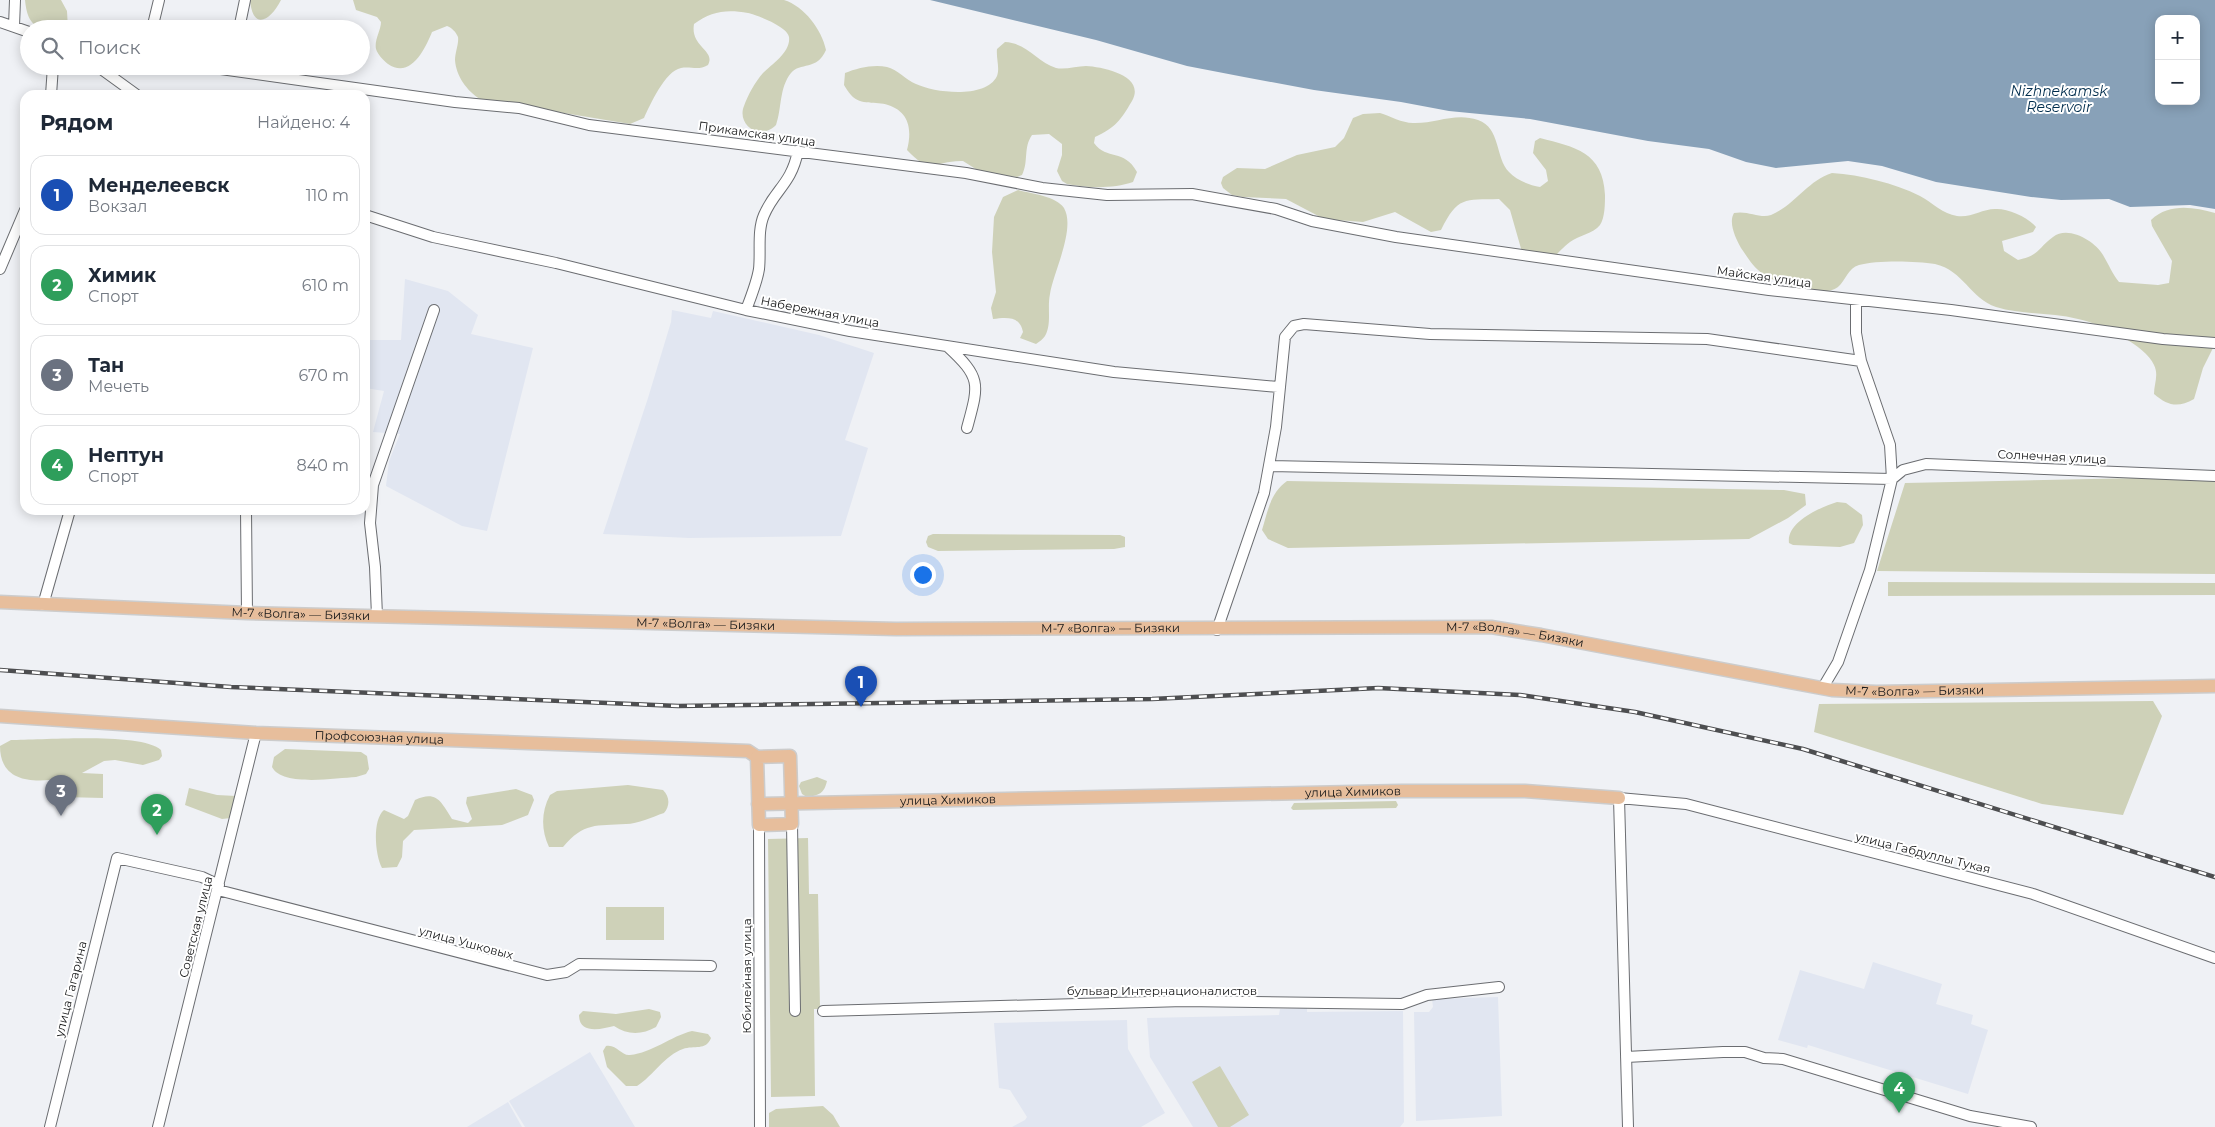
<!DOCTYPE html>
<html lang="ru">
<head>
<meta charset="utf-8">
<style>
  :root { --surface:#fff; --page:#f2f2f3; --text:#1f2937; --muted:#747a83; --line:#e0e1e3; --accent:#2563eb }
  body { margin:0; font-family:Montserrat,sans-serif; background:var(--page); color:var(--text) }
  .controls { position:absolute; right:15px; top:15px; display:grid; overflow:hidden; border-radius:10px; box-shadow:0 2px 12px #0003 }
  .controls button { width:45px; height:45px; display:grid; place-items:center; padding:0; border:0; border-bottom:1px solid var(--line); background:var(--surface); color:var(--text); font:25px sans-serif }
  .you { position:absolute; left:922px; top:574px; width:18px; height:18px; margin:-12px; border:4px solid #fff; border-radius:50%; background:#1a73e8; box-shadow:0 0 0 8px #1a73e833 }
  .badge { display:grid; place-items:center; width:32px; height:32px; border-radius:50%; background:var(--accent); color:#fff; font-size:16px; font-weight:700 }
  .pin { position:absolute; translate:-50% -41px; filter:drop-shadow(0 1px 2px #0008) }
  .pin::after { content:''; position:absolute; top:26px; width:18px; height:15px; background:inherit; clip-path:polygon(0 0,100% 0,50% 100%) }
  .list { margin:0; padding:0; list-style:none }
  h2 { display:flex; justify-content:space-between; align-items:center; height:65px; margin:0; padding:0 20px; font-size:21px }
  h2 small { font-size:16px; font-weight:400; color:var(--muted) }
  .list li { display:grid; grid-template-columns:32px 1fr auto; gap:15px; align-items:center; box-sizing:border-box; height:80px; margin:0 10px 10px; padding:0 10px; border:1px solid var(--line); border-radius:15px }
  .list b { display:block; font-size:19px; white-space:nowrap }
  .list p { margin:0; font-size:16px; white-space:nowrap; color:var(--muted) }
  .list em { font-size:16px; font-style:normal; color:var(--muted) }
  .icon { flex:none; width:28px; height:28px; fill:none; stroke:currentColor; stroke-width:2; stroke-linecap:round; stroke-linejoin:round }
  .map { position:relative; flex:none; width:2215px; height:1127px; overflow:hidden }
  .search { position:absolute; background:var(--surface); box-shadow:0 2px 12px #0003; left:20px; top:20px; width:350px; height:55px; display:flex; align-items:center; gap:12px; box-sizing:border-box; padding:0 18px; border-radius:28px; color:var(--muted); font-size:19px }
  .panel { position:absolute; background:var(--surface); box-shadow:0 2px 12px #0003; left:20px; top:90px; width:350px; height:425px; border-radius:15px }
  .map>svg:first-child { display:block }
</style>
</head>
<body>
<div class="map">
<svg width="2215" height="1127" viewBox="0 0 2215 1127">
  <rect width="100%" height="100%" fill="#eff1f5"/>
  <path fill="#e1e6f1" d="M405,279L448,291L478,315L471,334L533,348L487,531L462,526L386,486L389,461L400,434L373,432L384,391L365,388V340H401Z
    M672,310L711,318L713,311L819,335L874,353L845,440L868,448L841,536L689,538L603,534L648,398L671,322Z
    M1873,962L1942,984L1936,1004L1973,1015L1971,1024L1988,1030L1968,1094L1808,1045L1807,1048L1778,1040L1800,970L1864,989Z
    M1498,997L1502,1116L1416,1121L1414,1012H1429L1433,1007L1432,999Z
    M1307,1008V1012L1403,1011L1404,1122L1400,1127H1193L1150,1057L1147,1018L1279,1015L1280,1009Z
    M1127,1020L1128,1049L1165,1113L1141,1127H1012L1025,1120L1027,1117L1010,1090L999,1088L994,1023Z
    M590,1052L635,1127H525L509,1101Z
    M508,1102L522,1127H467Z"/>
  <path fill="#ced1b8" d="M25,0H61L67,11L68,29C42,29 28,32 25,0Z
    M250,0H281C271,20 253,32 250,0Z
    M353,0H784C804,6 822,30 826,50C817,71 800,62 791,73C779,88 782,108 776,125C774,127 770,130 766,131C751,135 738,120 744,106C748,95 755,82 763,73C772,64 791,52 789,37C788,27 757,15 748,13C727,9 711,11 694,24C690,47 716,50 708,65C698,71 691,66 681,68C665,71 650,105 644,118L630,124L480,99C467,91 456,76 455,60C455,53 459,43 458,37C456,32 452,28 447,26L432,32C426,47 411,80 388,64C383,60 378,55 376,49C374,40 381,30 381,22L377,17L356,10Z
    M1005,42C1027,43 1037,62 1056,68C1065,70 1077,66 1086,66C1104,67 1146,76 1132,101C1120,121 1116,127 1095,137L1094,143C1107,161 1124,148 1137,172L1133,182C1113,189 1087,188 1067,184L1062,181L1057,171L1062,155V144L1049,134L1032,135C1023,148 1029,161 1022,175L1017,177L982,173L963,161C936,160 931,176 907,150C912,131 910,112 888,105C876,101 861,106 851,95C848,92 846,88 844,85L845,73C857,68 874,64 887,67C897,69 906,80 916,84C935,93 986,99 997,76C1000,68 996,58 997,49Z
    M1380,113C1390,116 1402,123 1413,123C1435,124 1455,112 1478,120C1501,128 1495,158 1509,172C1516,180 1529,185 1540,187L1548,181L1546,170L1533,153L1535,141L1540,138C1575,147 1603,152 1605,195C1605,203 1605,218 1600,225C1593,234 1579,235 1570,242C1550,258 1553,267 1524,259L1510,210L1499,199C1464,200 1458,196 1441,230L1431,232L1395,212L1363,222L1324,219L1286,199L1243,197L1232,195L1223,188L1221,183L1223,177L1237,168L1265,169L1297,155L1335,147L1344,138L1353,118L1363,114Z
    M1832,173C1861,175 1894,183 1920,196C1933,203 1943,214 1957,216C1971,218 1982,209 1995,209C2007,208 2028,217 2036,227L2033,232L2002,241L2004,251L2018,260C2040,255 2037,249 2053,237C2068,225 2095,241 2103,255C2109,265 2112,273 2119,282L2158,285L2169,283L2172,261L2152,226L2151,220C2169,203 2193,207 2215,213V344L2203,368L2194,399C2178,408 2168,406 2154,394C2154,384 2159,375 2154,365C2146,345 2099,323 2078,319C2051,312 2022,315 1996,307C1971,299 1963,270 1935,264C1916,261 1877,260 1859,265C1848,268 1846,280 1838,287C1823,299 1777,284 1763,274C1753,267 1748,258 1741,248C1736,239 1728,223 1734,213C1748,210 1760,219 1771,215C1795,205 1807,181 1832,173Z
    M1018,190C1032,194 1056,196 1064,208C1076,229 1053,273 1050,294C1047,308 1052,324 1045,336C1043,339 1039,342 1036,344L1020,338L1023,332C1020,316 1007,317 993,319L991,308L996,292L992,252L994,217L1003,197Z
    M2187,477L2215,480V574L1877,571L1905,483Z
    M1287,481L1784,490L1805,494L1806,505L1788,518L1749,539L1288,548L1268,539L1262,530C1268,511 1270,493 1287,481Z
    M1837,502L1846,503L1862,515L1863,525L1854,543L1840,547L1793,545L1789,543C1786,522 1821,507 1837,502Z
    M933,534L1120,535L1125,537V547L1114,549L938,551L928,547L926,542L928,536Z
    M1888,582L2215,583V595L1888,596Z
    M2153,701L2162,716L2123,815L2042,804L1814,732L1819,704Z
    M11,740C41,740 142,732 161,750L162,756L159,760L143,765L115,760L104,761L82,773L103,774V798L63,797V778C36,783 0,784 0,746Z
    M285,749L361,752L367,756L369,769L366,774L356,777C336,778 282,787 272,767L274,757Z
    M817,777L827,781C824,794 819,795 807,797L802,794L799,786L801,782Z
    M628,785L663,790C670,797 670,806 664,813C652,817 638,824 626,824C596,826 584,822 563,847H549C541,830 541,812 550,795L557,791Z
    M189,788L217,795L236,796L231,818L222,819L185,805Z
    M516,789L532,795L534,800L528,815L502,825L414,830L403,841L402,857L397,867L382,868C375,855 372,820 384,810L404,819L408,816L415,800C437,790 441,802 452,819L468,823L472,819L466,803L467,797Z
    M1396,801L1398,805L1396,808L1293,810L1291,808L1294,803Z
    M808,838L809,894H818L820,1009H814L815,1096L771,1097L768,839Z
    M606,907H664V940H606Z
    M649,1009L660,1012L661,1017L656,1027C642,1035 627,1035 614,1026C602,1029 579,1035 579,1015L583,1011L616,1014Z
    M692,1031L708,1034L711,1038C706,1051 694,1045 683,1049C665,1055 653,1076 637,1086H626L607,1067L603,1051L606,1046C617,1044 621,1056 630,1055C652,1053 671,1036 692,1031Z
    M1220,1066L1249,1115L1230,1127H1218L1192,1082Z
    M823,1106L833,1115L840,1127H769V1113L776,1109Z"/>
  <path fill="#88a1b8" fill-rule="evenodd" d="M930,0H2215V209L2190,205L2130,207L2109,199L2061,200L2031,197L1936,182L1882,166L1848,161L1776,168L1746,162L1709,149L1648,141L1530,119L1449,111L1401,102L1314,90L1244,77L1187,66L1096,40ZM2159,19H2196V101H2159Z"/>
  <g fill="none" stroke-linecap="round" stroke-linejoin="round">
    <defs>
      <path id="minor" d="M0,22L29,32
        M14,26L15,0
        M152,29L159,0
        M239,29L245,0
        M97,66L137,95
        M199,66L455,102L519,108L589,125L966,173L1042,188L1107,195L1192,194L1276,209L1312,221L1396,237L1769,290L1951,310L2163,339L2215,343
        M51,95L53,66
        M365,215L433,237L556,263L746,310L850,331L1114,372L1278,387
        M0,269L25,210
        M746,310C751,297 757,282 759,269C761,252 757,231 764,215C775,189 791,185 798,151
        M947,346C982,378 979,384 967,428
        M1269,466L1892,479
        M1892,479L1903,470L1926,464L2215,476
        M246,510L247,613
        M43,605L70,510
        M377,616L375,567L370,523L373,485L434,310
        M1217,630L1264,493L1276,427L1285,337L1294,326L1304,324L1430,334L1707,339L1861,361
        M1822,689L1838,662L1870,570L1892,479L1890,445L1861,361L1856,333V302
        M792,824L795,1011
        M759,825L760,1127
        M218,890L547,975L566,972L579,964L711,966
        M823,1011L1184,1001L1402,1004L1427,995L1499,987
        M1626,1057L1723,1052H1745L1764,1058L1783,1059L1970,1116L2031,1127
        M50,1127L117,858L202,877L219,885
        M158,1127L256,733
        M1628,1127L1619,798L1686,804L2033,894L2215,958"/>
      <g id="major">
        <path id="s1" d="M0,602L247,613L896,629L1491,627L1541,635L1832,690L1876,692L2215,686"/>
        <path id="s2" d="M0,716L256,733L748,751L757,757"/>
        <path d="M790,756L792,824L759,825L757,757Z"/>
        <path id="s3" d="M758,804L1401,791H1525L1619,798"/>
      </g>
    </defs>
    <use href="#minor" stroke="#6b6d71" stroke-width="12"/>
    <use href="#major" stroke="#ccc" stroke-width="15"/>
    <use href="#minor" stroke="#fff" stroke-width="10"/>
    <use href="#major" stroke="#e7be9c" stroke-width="12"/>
    <defs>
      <path id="rail" d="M0,670L231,687L678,706L1152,699L1378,688L1520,695L1635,712L1803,749L2215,877"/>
    </defs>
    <use href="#rail" stroke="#4d4e50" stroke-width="4.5"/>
    <use href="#rail" stroke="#fff" stroke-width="2.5" stroke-dasharray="8" stroke-linecap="butt"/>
  </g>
  <g text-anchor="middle" stroke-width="4" stroke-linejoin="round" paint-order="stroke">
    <g font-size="12" fill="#161718" stroke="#fff">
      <text transform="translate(757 134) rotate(8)" y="4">Прикамская улица</text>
      <text transform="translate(1764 277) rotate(8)" y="4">Майская улица</text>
      <text transform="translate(820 312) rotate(11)" y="4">Набережная улица</text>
      <text transform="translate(2052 457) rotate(3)" y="4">Солнечная улица</text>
      <text dy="4" stroke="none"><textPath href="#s1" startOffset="301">М-7 «Волга» — Бизяки</textPath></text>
      <text dy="4" stroke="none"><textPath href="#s1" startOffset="706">М-7 «Волга» — Бизяки</textPath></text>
      <text dy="4" stroke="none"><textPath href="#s1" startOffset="1111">М-7 «Волга» — Бизяки</textPath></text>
      <text dy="4" stroke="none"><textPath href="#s1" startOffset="1516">М-7 «Волга» — Бизяки</textPath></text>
      <text dy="4" stroke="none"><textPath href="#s1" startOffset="1921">М-7 «Волга» — Бизяки</textPath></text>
      <text dy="4" stroke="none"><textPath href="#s2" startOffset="380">Профсоюзная улица</textPath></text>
      <text dy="4" stroke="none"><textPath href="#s3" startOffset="595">улица Химиков</textPath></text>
      <text dy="4" stroke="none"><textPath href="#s3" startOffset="190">улица Химиков</textPath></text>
      <text transform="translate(1923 853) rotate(14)" y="4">улица Габдуллы Тукая</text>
      <text transform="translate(196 927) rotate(-76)" y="4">Советская улица</text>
      <text transform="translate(466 943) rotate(15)" y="4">улица Ушковых</text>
      <text transform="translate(747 976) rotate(-90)" y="4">Юбилейная улица</text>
      <text transform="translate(71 989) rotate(-76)" y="4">улица Гагарина</text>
      <text x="1162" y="995">бульвар Интернационалистов</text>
    </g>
    <g font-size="14" font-style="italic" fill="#002d4d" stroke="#fff">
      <text x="2059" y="96">Nizhnekamsk<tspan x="2059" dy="16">Reservoir</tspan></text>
    </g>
  </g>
</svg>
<div class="controls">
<button>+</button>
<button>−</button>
</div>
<div class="you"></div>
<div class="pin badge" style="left:861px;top:707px;background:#1a4fb4">1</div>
<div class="pin badge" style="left:157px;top:835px;background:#2e9e5b">2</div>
<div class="pin badge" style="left:61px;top:816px;background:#6b7280">3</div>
<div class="pin badge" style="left:1899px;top:1113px;background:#2e9e5b">4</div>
<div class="search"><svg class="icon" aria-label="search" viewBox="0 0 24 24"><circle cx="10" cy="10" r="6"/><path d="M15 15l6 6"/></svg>Поиск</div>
<section class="panel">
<h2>Рядом<small>Найдено: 4</small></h2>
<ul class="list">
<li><span class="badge" style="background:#1a4fb4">1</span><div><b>Менделеевск</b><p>Вокзал</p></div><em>110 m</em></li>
<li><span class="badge" style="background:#2e9e5b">2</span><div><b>Химик</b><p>Спорт</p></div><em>610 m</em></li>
<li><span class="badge" style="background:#6b7280">3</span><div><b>Тан</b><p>Мечеть</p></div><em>670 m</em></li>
<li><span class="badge" style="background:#2e9e5b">4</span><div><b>Нептун</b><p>Спорт</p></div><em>840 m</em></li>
</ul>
</section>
</div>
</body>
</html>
